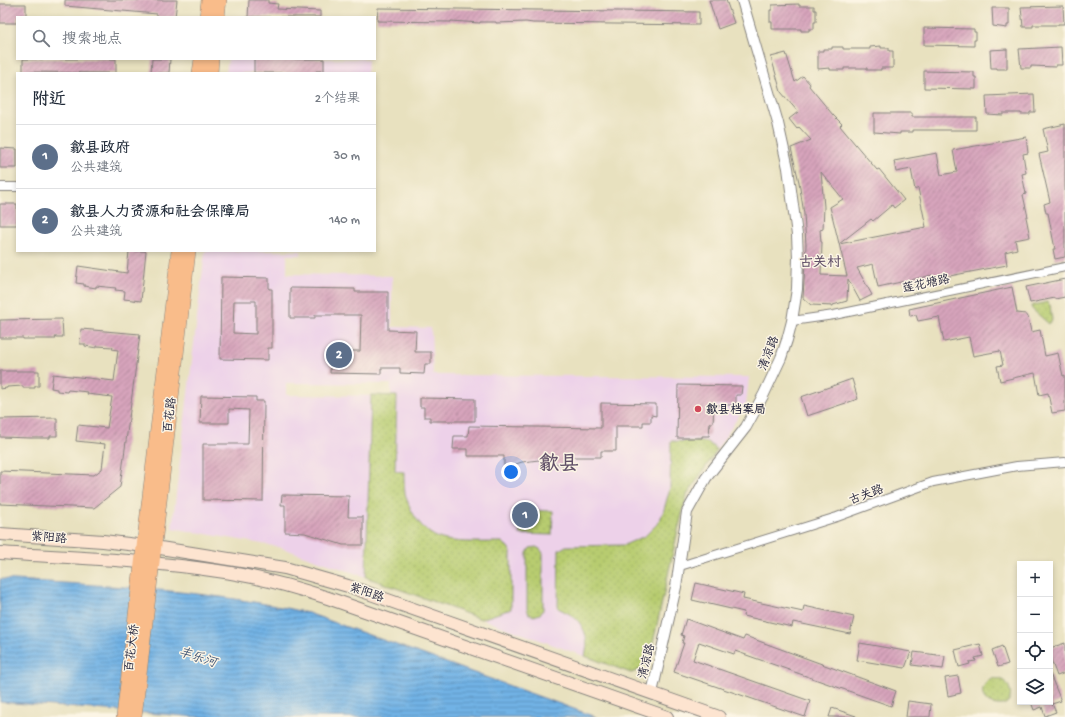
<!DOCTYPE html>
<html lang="zh">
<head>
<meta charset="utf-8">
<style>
  :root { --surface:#fff; --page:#f6f6f7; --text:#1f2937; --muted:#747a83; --line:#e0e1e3; --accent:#0f766e }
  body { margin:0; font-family:"Gochi Hand","LXGW WenKai TC",sans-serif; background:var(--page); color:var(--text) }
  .controls { position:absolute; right:12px; bottom:12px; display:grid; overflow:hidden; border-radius:0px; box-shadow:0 2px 6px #0003 }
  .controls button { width:36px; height:36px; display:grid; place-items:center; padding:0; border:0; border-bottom:1px solid var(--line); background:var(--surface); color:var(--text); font:20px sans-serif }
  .you { position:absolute; left:511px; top:472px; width:14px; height:14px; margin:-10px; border:3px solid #fff; border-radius:50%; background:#1a73e8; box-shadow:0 0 0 6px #1a73e833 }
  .badge { display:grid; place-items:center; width:26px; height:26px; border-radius:50%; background:var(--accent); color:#fff; font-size:13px; font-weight:700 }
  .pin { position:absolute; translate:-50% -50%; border:2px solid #fff; box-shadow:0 1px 4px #0006 }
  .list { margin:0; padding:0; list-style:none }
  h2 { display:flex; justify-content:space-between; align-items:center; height:52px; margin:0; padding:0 16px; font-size:17px }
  h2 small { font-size:13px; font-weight:400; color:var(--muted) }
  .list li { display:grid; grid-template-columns:26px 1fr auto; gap:12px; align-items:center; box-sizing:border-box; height:64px; padding:0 16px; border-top:1px solid var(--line) }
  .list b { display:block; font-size:15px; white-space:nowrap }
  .list p { margin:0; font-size:13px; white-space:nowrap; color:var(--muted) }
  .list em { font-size:13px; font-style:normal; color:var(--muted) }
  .icon { flex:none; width:22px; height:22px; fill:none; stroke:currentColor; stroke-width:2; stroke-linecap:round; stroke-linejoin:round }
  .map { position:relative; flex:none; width:1065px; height:717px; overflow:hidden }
  .search { position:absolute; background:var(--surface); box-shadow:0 2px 6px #0003; left:16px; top:16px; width:360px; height:44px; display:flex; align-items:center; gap:10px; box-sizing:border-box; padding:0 14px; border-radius:0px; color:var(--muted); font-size:15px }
  .panel { position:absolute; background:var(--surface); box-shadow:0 2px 6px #0003; left:16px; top:72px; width:360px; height:180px; border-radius:0px }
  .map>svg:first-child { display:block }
</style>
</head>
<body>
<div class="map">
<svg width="1065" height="717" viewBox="0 0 1065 717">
  <defs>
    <pattern id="grass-dots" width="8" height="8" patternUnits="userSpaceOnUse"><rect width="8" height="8" fill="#b7cc70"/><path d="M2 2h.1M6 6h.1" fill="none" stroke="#9daf62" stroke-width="1.8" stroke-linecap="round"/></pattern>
    <pattern id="water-rules" width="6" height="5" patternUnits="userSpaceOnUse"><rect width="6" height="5" fill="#71b2e5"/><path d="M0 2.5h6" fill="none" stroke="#5c90bb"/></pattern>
    <pattern id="building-hatch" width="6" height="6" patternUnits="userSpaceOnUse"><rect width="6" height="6" fill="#d7a4bc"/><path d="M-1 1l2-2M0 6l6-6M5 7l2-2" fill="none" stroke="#ae859a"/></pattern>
  </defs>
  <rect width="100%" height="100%" fill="#fcf5e5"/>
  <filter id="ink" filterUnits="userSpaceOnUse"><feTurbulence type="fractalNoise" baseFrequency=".025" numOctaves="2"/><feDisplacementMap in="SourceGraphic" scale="8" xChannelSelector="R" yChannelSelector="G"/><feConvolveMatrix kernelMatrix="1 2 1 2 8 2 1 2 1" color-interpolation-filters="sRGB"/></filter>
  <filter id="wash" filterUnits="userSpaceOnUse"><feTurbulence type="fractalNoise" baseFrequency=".012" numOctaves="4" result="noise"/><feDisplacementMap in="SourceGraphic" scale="16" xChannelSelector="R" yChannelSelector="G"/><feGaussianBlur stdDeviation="0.9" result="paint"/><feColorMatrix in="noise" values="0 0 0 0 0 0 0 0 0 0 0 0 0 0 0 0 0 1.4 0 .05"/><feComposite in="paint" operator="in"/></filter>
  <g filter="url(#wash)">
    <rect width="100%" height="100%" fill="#e8e1bf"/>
    <path fill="#edd1e9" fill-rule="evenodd" d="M228,59H368L367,73H226Z
      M205,251H301V255H287V274L392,276V327L431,328L433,375L749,377L746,405L687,495L677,534L649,661L646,665L638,671L631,673L366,577L279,547L172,528ZM286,383L391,384V396L286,395Z"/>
    <path fill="url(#grass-dots)" stroke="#6c7756" d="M1047,302L1050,305L1052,320L1049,324L1032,309L1031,306Z
      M371,395L397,396L395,471L404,472C404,479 404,487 405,493C410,513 424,536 446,540C463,543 485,542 502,542L508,547L511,552V609L481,619L366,577Z
      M671,441L708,442L717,450L687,495L677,534L649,661L642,669L631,673L585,656C589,642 586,628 575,618C571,614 563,611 558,608L559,550L566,546L624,545L645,536L658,523L663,513L670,488Z
      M521,510L553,511L552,535L520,534Z
      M536,547L540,549L543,553V610L540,614L534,616L529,614L527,609V553L530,548Z
      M990,679C1014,674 1017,707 999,705C995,705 990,704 987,701C979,694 983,684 990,679Z"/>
    <path fill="url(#water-rules)" stroke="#4a6a90" d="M0,579C103,586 207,589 308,613L596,717H200L0,702Z"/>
    <g id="blocks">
      <path fill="url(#building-hatch)" fill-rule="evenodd" d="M65,0H177L175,17H157V14L65,6Z
        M249,0H268V3L278,4L277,9L320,11V17H248Z
        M709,0H726L734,23L718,29Z
        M0,4H26V17H17V23H0Z
        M799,4V6H814V10H816V22H814V29H809V31H801V29H772V22H770V10H772V5Z
        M1063,6L1064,24H1058V25H1033V27H1023L1021,7Z
        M378,8L699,12V25L533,23L526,22L496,23V22H480V23L451,21V22L377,21Z
        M992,8H1009V25H1007V28L993,26Z
        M924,28L974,29V32H976V40H974V46L924,45Z
        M881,46V48H889V51H893V68H881V70H867V68H844V70H830V68L818,69V51H823V49H832V47H843V49H870V47Z
        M1061,47L1062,65H1056V67L1031,66V68H1021L1019,49Z
        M1007,49V69H997V68H991L990,50Z
        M786,53L795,82L803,76L810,84L809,86L833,115L842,124L840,126L855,144L877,170L879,169L904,200L894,208L892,205L873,221L871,219L839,244L926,227L918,188L915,190L911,169L896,172L894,161L937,153L941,175L957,172L953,150L1026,137L1028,153L1023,154L1026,173L1022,174L1026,194L1023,195L1028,217H1026L1030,237L1015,240L1017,249L1005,252L1007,265L934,279L933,275L878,287L873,264L857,268L872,295L860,301L848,279L847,301L833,305V306L811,305L803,298L806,245L804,214L799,182L791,148L811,140L799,127L797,129L789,119L798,112L781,92L771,57ZM821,172L843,199L830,207L847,276L821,275L822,242H821L820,230L823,229L824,207Z
        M23,59H116V73L23,72Z
        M152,59H170L169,73H151Z
        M254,59H324V71H316V73H254Z
        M924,71L974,72V77H976V89L924,88Z
        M1034,94L1035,112H1030V114H1021V113H1003V115L987,114L986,96Z
        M874,113H912V117H976V130H912V132H900V134L874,132Z
        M1065,124V257L1055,259L1053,249H1055L1048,213H1046L1044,204L1050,202L1039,154L1048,152L1043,129Z
        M0,148L17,149V168H0Z
        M0,204H17V225H0Z
        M129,251H146L141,301L124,299L125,291L115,290L116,288L96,286V288L84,286V284L76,283L78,266L127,273Z
        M221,277L269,278V289H272V348H268V360L220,359ZM234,301H256V334L233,333Z
        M1065,279V297L1055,299V298L1030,303L1026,287Z
        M1012,287L1017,313L1026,314L1028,317L1031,332L1040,330L1045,356L1058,353L1063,376L1065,375V411L1052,413L1048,393L1039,395L1035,373L1000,381L997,366L1003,365L1000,351L973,356L969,337L944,342L939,317L918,321L916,315L910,316L909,309Z
        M290,288L355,289V292H388V330L416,331L415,352H431V364H425L424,374L400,373V368H381V374L330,373L331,351H360L361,315H315V318H290Z
        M62,319L63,337H55L56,339H23V338H0V320Z
        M81,329L140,334L120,487L94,508L0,504V471L94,475L102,469L105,444L76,441L78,425L107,428L112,397L87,394L88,392L68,390L67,392L57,391V389L51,388L53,374L114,381L118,350L112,349L113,347L97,346V348L85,346V344H80Z
        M0,371H39V386H35V388H23V386L7,387V388L0,389Z
        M852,379L858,399L807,416L801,397Z
        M678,385L742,386L741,395H736V405H714L713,423H710L709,436H702V438H677Z
        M201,396L256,397V401H264L263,501L203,500V444H248L249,410L229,409V423H200Z
        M420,398L475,399V421H430V417H424V407H420Z
        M601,403L656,404V416L651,415V422H643V426H616V451H601V457H571V469L559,464L539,460L522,462L504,468V456H468V449H453L454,436H468L469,426L601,428Z
        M57,418V436H50V438H31L0,437V419Z
        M282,495L349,496L348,517H363V545H343L305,533L285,532V505H281Z
        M696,583L744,594L743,599L803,612L804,606L854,617L850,634L793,622L792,627L743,616L744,612L692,600Z
        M686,619L743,640L745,636L896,691L891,706L735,651L734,654L699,642L693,660L810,701L805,717L674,672L684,643H682L684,636L681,635Z
        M860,643L911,652L905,668L857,660Z
        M1065,643V673L1057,676L1050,657V648Z
        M980,644L983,656L975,658L976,661L969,662L970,664L959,667L955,650Z
        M1002,646L1008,664L998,667L992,650Z
        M914,652L945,656L943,669L912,665Z
        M1050,674L1061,701L1052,704L1056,712L1045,716L1042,707L1034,710L1031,702H1050Z
        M958,676L961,693L948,696L945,678Z
        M908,701L931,704L930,717H906Z
        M832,708L856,716V717H829Z"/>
    </g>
  </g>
  <g filter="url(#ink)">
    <use href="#blocks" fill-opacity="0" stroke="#85827d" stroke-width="1"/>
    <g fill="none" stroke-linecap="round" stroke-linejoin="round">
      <defs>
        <path id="minor" d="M0,187H17
          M792,321L834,315L1065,267
          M680,566L837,517L933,482L1017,466L1065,462"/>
        <path id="tertiary" d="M652,693L676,587L687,512L706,478L746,427L764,394L781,358L787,340L792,321L797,289L798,258L797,235L788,168L778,123L742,0"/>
        <path id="secondary" d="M0,534L103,541L154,547L285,568L348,586L719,717
          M0,553C73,558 146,560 218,571C256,576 292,586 328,598L667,717"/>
        <path id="primary" d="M206,17L208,0
          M218,17L220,0
          M199,73L201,59
          M211,73L212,59
          M123,717L178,251
          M135,717L189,251"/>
      </defs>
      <use href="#minor" stroke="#85827d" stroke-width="10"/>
      <use href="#tertiary" stroke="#85827d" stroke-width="12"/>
      <use href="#secondary" stroke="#85827d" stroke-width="14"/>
      <use href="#primary" stroke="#85827d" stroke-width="14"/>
      <use href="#minor" stroke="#fff" stroke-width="8"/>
      <use href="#tertiary" stroke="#fff" stroke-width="10"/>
      <use href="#secondary" stroke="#fde4d0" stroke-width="12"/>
      <use href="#primary" stroke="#f9bc8a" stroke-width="13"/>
    </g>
  </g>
  <circle fill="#d1495b" stroke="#fcf5e5" stroke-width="1.5" cx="698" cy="409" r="4"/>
  <g text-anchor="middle" stroke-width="3" stroke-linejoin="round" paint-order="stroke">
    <g font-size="12" fill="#22223b" stroke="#fcf5e5">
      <text transform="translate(926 283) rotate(-12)" y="4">莲花塘路</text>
      <text transform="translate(768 353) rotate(-69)" y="4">清凉路</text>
      <text transform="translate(169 415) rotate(-83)" y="4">百花路</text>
      <text transform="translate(866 494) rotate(-20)" y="4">古关路</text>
      <text transform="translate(49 537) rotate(4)" y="4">紫阳路</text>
      <text transform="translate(367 592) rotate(19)" y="4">紫阳路</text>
      <text transform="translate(131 648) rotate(-83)" y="4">百花大桥</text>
      <text transform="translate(646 661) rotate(-76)" y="4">清凉路</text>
    </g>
    <g font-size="12" font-weight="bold" fill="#22223b" stroke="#fcf5e5" text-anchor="start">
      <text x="706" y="413">歙县档案局</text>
    </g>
    <g font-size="13" font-style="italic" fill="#3e5476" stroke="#fcf5e5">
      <text transform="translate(198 656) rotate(18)" y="5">丰乐河</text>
    </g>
    <g font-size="14" font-weight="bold" fill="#615068" stroke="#fcf5e5">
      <text x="820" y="266">古关村</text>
    </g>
    <g font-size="20" font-weight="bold" fill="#615068" stroke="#fcf5e5">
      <text x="559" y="469">歙县</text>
    </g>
  </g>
</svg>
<div class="controls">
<button>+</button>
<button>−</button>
<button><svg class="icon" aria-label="locate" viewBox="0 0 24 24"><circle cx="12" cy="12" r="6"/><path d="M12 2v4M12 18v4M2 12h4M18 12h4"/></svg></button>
<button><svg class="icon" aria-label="layers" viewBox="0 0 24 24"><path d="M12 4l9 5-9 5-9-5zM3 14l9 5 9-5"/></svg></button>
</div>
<div class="you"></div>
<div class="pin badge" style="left:525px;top:515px;background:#5c6f8a">1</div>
<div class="pin badge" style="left:339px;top:355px;background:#5c6f8a">2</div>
<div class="search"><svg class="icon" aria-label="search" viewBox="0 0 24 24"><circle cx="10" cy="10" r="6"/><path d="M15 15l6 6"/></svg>搜索地点</div>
<section class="panel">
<h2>附近<small>2个结果</small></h2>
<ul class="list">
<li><span class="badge" style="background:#5c6f8a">1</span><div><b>歙县政府</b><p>公共建筑</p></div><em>30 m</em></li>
<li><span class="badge" style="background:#5c6f8a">2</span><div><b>歙县人力资源和社会保障局</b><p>公共建筑</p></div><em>140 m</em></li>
</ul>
</section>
</div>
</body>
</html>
